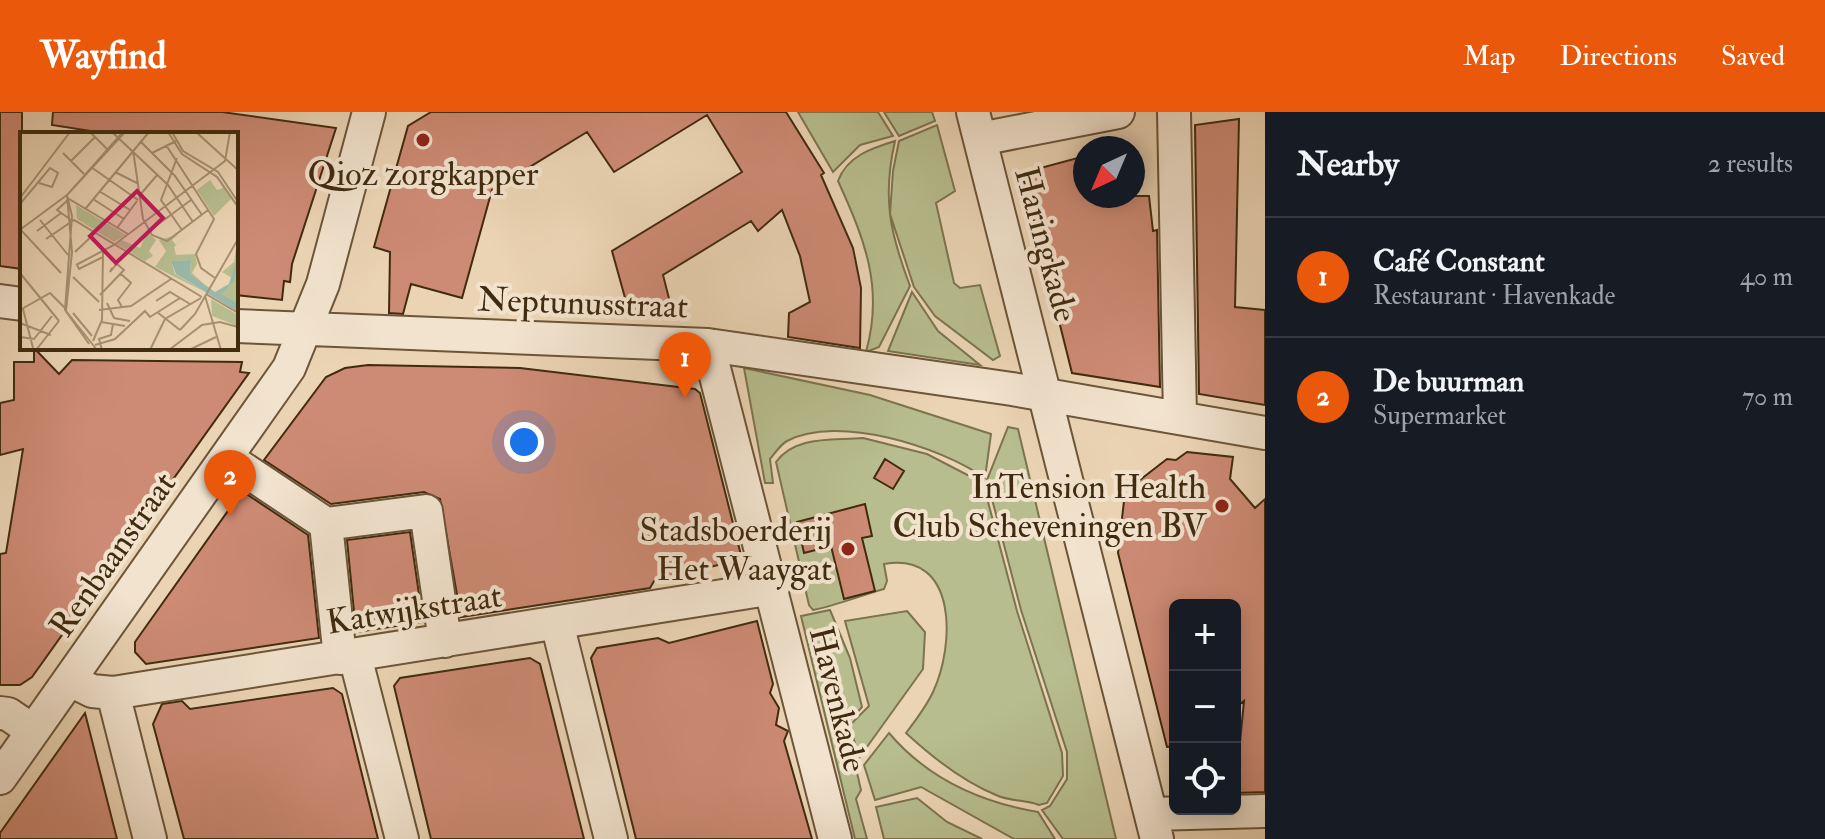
<!DOCTYPE html>
<html lang="en">
<head>
<meta charset="utf-8">
<style>
  :root { --surface:#171b24; --page:#242831; --text:#f1f3f6; --muted:#9ea1a6; --line:#363941; --accent:#ea580c }
  body { margin:0; font-family:"IM FELL Double Pica",serif; background:var(--page); color:var(--text) }
  .controls { position:absolute; right:24px; bottom:24px; display:grid; overflow:hidden; border-radius:12px; box-shadow:0 4px 20px #0003 }
  .controls button { width:72px; height:72px; display:grid; place-items:center; padding:0; border:0; border-bottom:2px solid var(--line); background:var(--surface); color:var(--text); font:40px sans-serif }
  .compass { position:absolute; left:1073px; top:24px; width:72px; height:72px; border-radius:50%; background:var(--surface); box-shadow:0 4px 20px #0003; rotate:224deg }
  .you { position:absolute; left:524px; top:330px; width:28px; height:28px; margin:-20px; border:6px solid #fff; border-radius:50%; background:#1a73e8; box-shadow:0 0 0 12px #1a73e833 }
  .badge { display:grid; place-items:center; width:52px; height:52px; border-radius:50%; background:var(--accent); color:#fff; font-size:26px; font-weight:700 }
  .pin { position:absolute; translate:-50% -66px; filter:drop-shadow(0 2px 4px #0008) }
  .pin::after { content:''; position:absolute; top:42px; width:28px; height:24px; background:inherit; clip-path:polygon(0 0,100% 0,50% 100%) }
  .list { margin:0; padding:0; list-style:none }
  h2 { display:flex; justify-content:space-between; align-items:center; height:104px; margin:0; padding:0 32px; font-size:34px }
  h2 small { font-size:26px; font-weight:400; color:var(--muted) }
  .list li { display:grid; grid-template-columns:52px 1fr auto; gap:24px; align-items:center; box-sizing:border-box; height:120px; padding:0 32px; border-top:2px solid var(--line) }
  .list b { display:block; font-size:30px; white-space:nowrap }
  .list p { margin:0; font-size:26px; white-space:nowrap; color:var(--muted) }
  .list em { font-size:26px; font-style:normal; color:var(--muted) }
  .icon { flex:none; width:44px; height:44px; fill:none; stroke:currentColor; stroke-width:2; stroke-linecap:round; stroke-linejoin:round }
  .map { position:relative; flex:none; width:1265px; height:727px; overflow:hidden }
  header { display:flex; align-items:center; gap:48px; box-sizing:border-box; height:112px; padding:0 40px; background:var(--accent); color:#fff }
  header strong { font-size:38px }
  nav { display:flex; gap:44px; margin-inline-start:auto; font-size:28px }
  main { display:flex }
  aside { flex:1; background:var(--surface) }
  .map>svg:first-child { display:block }
</style>
</head>
<body>
<header>
<strong>Wayfind</strong>
<nav><a>Map</a><a>Directions</a><a>Saved</a></nav>
</header>
<main>
<div class="map">
<svg width="1265" height="727" viewBox="0 0 1265 727">
  <rect width="100%" height="100%" fill="#ebd4b4"/>
  <filter id="stains"><feTurbulence type="fractalNoise" baseFrequency=".0025" numOctaves="4"/><feColorMatrix values="0 0 0 0 .2 0 0 0 0 .09 0 0 0 0 .02 0 0 0 .5 -.17"/></filter>
  <radialGradient id="worn" r=".72"><stop offset=".6" stop-color="#630" stop-opacity="0"/><stop offset="1" stop-color="#630" stop-opacity=".3"/></radialGradient>
  <path fill="#b7bd8e" stroke="#7c744e" stroke-width="2" d="M798,0H878L893,24L860,33L833,60Z
    M884,0H932L935,9L899,24Z
    M937,13L955,79L936,91L954,171L960,176L980,173L1000,244L993,248L935,204L914,175L890,102L893,59L899,29Z
    M895,29C882,86 890,121 910,174L879,235L866,240C884,176 865,128 838,69C847,44 872,36 895,29Z
    M912,180L938,219L980,253L888,239Z
    M744,256L870,283L991,322L985,366C941,335 838,302 787,329C781,332 775,341 770,347L773,371H765Z
    M1008,315L1018,317L1116,727H1063L1042,698L1050,694L1067,667V640L1021,498L987,368Z
    M863,326L927,342L983,371L1017,499L1062,641L1063,664L1047,691L1039,693C1025,687 1011,690 996,683C962,669 933,646 906,621C916,608 926,595 933,580C955,533 958,439 884,452L887,469L884,477C859,484 838,493 813,498L809,493L776,350C795,323 833,329 863,326Z
    M830,498L850,546L862,595L846,613L861,678L856,687L867,727H855L801,504Z
    M907,499L925,520L923,557L859,646L850,613L869,594L845,509Z
    M889,621C928,667 979,690 1038,700L1055,727H1014L921,675L875,688L864,653Z
    M917,686L947,710L982,727H884L876,695Z"/>
  <path fill="#cd8a74" stroke="#412b0f" stroke-width="2" d="M0,0H22V157L0,154Z
    M53,0H222L336,16L292,152L290,170L284,169L282,188L236,183V22H110L52,13Z
    M431,0H786L824,61L821,63L853,136L861,176L860,236L788,225L789,201L810,190L800,144L782,98L758,119L751,109L663,163L674,206L629,200L612,139L742,60L707,3L614,60L587,20L492,78L462,186L411,172L403,202L389,201L390,140L374,135L408,14Z
    M1239,7L1235,195L1265,198V293L1199,282L1195,13Z
    M1085,44V84H1149L1153,119L1157,118L1160,275L1072,261L1022,61Z
    M34,236L59,262L72,248L242,250L240,260L249,261L32,565L20,573H0V442L6,441L23,337L0,343V291L14,288V250H34Z
    M368,253L520,256L695,277L700,281L742,447L654,469L650,476L461,505L440,387L424,380L331,392L264,348L326,265L345,256Z
    M1187,340L1233,345L1230,367L1255,396L1265,387V680L1235,681L1244,589L1235,596L1238,555L1235,551V493H1175V634L1167,635L1118,441L1124,389L1135,380L1136,371L1167,347L1176,348Z
    M885,347L904,359L893,377L874,366Z
    M242,379L308,423L319,526L146,552L135,540V530Z
    M865,392L872,424L862,426L875,479L844,487L831,434L804,441L797,410Z
    M410,420L423,510L356,520L347,428Z
    M757,509L773,572L770,581L779,596L776,613L788,619L784,629L812,727H636L591,546L597,536L658,526L669,531Z
    M530,546L540,552L584,727H431L394,574L400,566Z
    M333,576L342,582L378,727H184L153,612L162,592L182,589L190,597Z
    M85,601L117,727H0V721Z"/>
  <g fill="none" stroke-linecap="round" stroke-linejoin="round">
    <defs>
      <path id="minor" d="M973,0L1157,727
        M1174,0L1180,305
        M980,27L1118,0
        M0,189L22,192
        M236,214L708,233L1012,277L1265,321
        M708,233L835,727
        M227,346L326,412L426,399L445,529
        M326,412L340,546
        M557,511L611,727
        M355,544L402,727
        M70,568L92,579L113,581L773,476
        M113,581L150,727
        M0,601L8,602L33,619
        M0,666L289,256L323,172L369,0
        M1151,702L1265,699"/>
    </defs>
    <use href="#minor" stroke="#6c5538" stroke-width="36"/>
    <use href="#minor" stroke="#f2e3ce" stroke-width="32"/>
  </g>
  <g fill="#8f2418" stroke="#f2e3ce" stroke-width="3">
    <circle cx="423" cy="28" r="8"/>
    <circle cx="1222" cy="394" r="8"/>
    <circle cx="848" cy="437" r="8"/>
  </g>
  <g text-anchor="middle" stroke-width="8" stroke-linejoin="round" paint-order="stroke">
    <g font-size="34" fill="#412b0f" stroke="#f2e3ce" text-anchor="end">
      <text x="423" y="73" text-anchor="middle">Qioz zorgkapper</text>
      <text x="1206" y="386">InTension Health<tspan x="1206" dy="39">Club Scheveningen BV</tspan></text>
      <text x="832" y="429">Stadsboerderij<tspan x="832" dy="39">Het Waaygat</tspan></text>
    </g>
    <g font-size="34" fill="#412b0f" stroke="#f2e3ce">
      <text transform="translate(1047 132) rotate(75)" y="12">Haringkade</text>
      <text transform="translate(583 190) rotate(2)" y="12">Neptunusstraat</text>
      <text transform="translate(112 442) rotate(-55)" y="12">Renbaanstraat</text>
      <text transform="translate(414 496) rotate(-9)" y="12">Katwijkstraat</text>
      <text transform="translate(839 587) rotate(76)" y="12">Havenkade</text>
    </g>
  </g>
  <g transform="translate(20 20)">
    <rect width="218" height="218" fill="#ebd4b4"/>
    <path d="M194,39L216,70L211,67L194,84L177,58L190,48L197,58L203,56ZM56,73L106,103L94,110L57,87ZM177,96L154,115L156,123L175,122L177,132L172,141L187,155V156L170,142L171,128L151,129L155,142L185,160L135,135L146,119L139,108L157,103L152,108L156,113ZM127,100L136,108L129,119L133,124L125,129L97,112L102,108L120,116ZM216,116H218V177L200,161L210,153L212,146L202,140L214,130ZM191,167L218,183V194L192,184Z" fill="#b7bd8e"/>
    <path d="M218,123L214,149L201,162L218,172V180L156,142L151,129L171,128L170,142L195,160L209,152Z" fill="#99b8a9"/>
    <path fill="none" stroke="#a79072" stroke-width="2" d="M70,0L87,17M92,0L148,53L173,90M148,0L162,22L197,45L218,75M152,0L163,19L198,40L218,70M176,0L218,38M120,9L155,44L182,83M146,13L194,87L176,122L181,136L195,146M113,18L123,87L132,103L147,109L188,78M43,21L64,42M132,21L156,9M157,26L141,68L162,98M51,29L75,5M71,35L118,68M95,40L117,51M79,59L110,78M119,64L138,42M0,66L50,0M73,67L104,87M0,72L30,36L38,41L32,55L19,51M66,76L129,0M20,88L48,123M51,88L37,78L49,67L108,102M97,96L117,69M0,97L41,141M1,97L47,63M17,99L41,81M129,99L171,68M26,107L54,88L182,165M55,120L75,101M56,133L94,113L205,29L210,0M57,133L59,137L83,125M92,136L90,140L106,120M0,141L39,189M101,142L111,151L98,168L102,175M53,145L79,170M186,162L218,181M80,163L104,138L97,132M185,164L201,218M136,169L150,160L170,172M87,171L94,186L110,189M3,177L13,216M0,178L30,161L45,176M79,178L111,174L151,147M137,180L160,198M53,181L72,204M81,190L105,194M0,191L31,203M160,198L175,182L218,107M0,205L14,207L32,184M73,209L82,188L83,119M69,212L45,178L52,84L47,63L105,0M75,213L95,207L125,179L130,185L160,166M16,218L39,189M77,218L46,179L52,120L47,63L103,0M82,218L79,207L91,203L93,192M130,218L145,187L181,166M149,218L182,193L200,190L218,195M169,218L196,205"/>
    <path fill="#c2185b" fill-opacity="0.15" stroke="#c2185b" stroke-width="4" d="M117,59L143,86L96,131L70,104Z"/>
    <rect width="218" height="218" fill="none" stroke="#412b0f" stroke-width="4"/>
  </g>
  <rect width="100%" height="100%" filter="url(#stains)"/>
  <rect width="100%" height="100%" fill="url(#worn)"/>
</svg>
<div class="controls">
<button>+</button>
<button>−</button>
<button><svg class="icon" aria-label="locate" viewBox="0 0 24 24"><circle cx="12" cy="12" r="6"/><path d="M12 2v4M12 18v4M2 12h4M18 12h4"/></svg></button>
</div>
<svg class="compass" viewBox="-18 -18 36 36"><path d="M0-13l5 13h-10z" fill="#e53935"/><path d="M0 13l5-13h-10z" fill="#9ea1a6"/></svg>
<div class="you"></div>
<div class="pin badge" style="left:685px;top:286px">1</div>
<div class="pin badge" style="left:230px;top:404px">2</div>
</div>
<aside>
<h2>Nearby<small>2 results</small></h2>
<ul class="list">
<li><span class="badge">1</span><div><b>Café Constant</b><p>Restaurant · Havenkade</p></div><em>40 m</em></li>
<li><span class="badge">2</span><div><b>De buurman</b><p>Supermarket</p></div><em>70 m</em></li>
</ul>
</aside>
</main>
</body>
</html>
